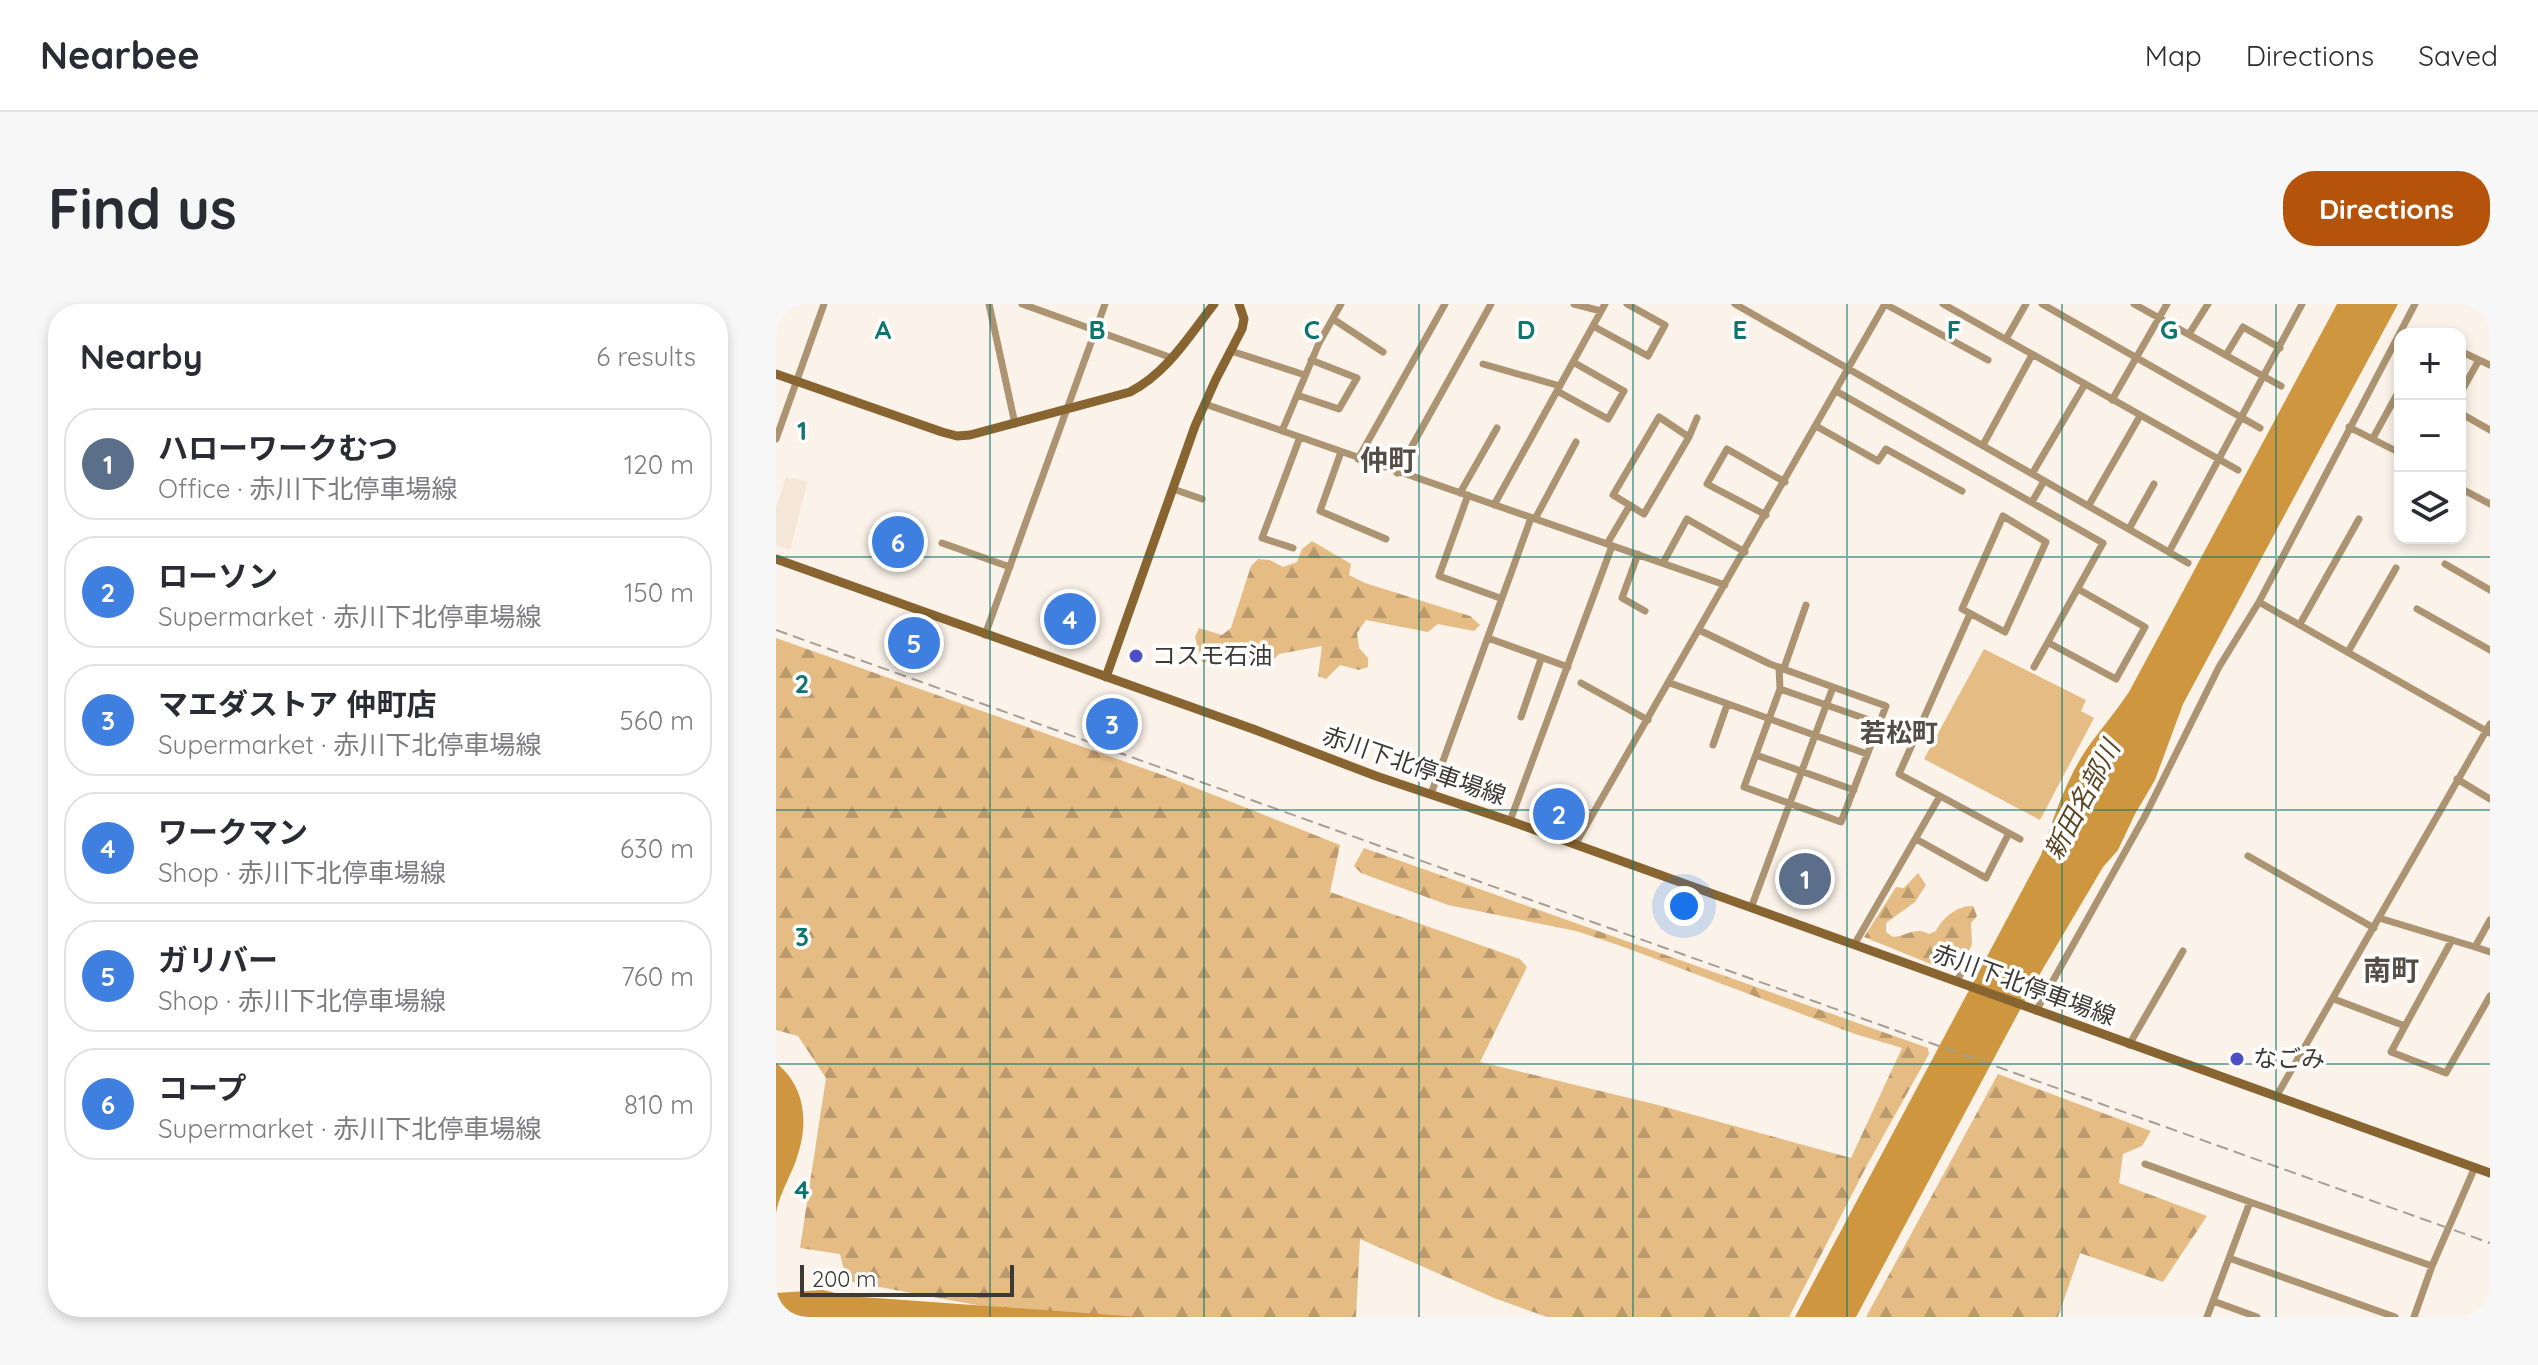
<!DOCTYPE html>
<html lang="en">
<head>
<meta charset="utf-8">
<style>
  :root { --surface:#fff; --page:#f7f7f7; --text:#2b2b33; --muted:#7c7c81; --line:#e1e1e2; --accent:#b45309 }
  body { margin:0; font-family:Quicksand,"Noto Sans JP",sans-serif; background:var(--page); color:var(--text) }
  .controls { position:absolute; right:24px; top:24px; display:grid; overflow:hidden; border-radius:16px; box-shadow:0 4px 12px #0003 }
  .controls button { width:72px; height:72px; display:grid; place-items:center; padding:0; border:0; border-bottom:2px solid var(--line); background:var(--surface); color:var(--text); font:40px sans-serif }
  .scale { position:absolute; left:24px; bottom:20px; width:214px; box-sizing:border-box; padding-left:8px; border:4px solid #3d3a36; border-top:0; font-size:22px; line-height:28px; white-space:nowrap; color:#3d3a36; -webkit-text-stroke:6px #fff; paint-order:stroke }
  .you { position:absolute; left:908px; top:602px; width:28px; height:28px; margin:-20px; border:6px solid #fff; border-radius:50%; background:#1a73e8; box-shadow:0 0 0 12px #1a73e833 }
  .badge { display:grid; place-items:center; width:52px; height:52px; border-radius:50%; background:var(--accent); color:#fff; font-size:26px; font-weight:700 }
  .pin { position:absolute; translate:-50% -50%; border:4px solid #fff; box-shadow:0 2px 8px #0006 }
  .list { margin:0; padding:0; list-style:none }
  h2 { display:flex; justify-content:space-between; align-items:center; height:104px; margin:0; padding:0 32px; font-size:34px }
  h2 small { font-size:26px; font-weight:400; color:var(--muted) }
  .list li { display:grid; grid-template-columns:52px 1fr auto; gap:24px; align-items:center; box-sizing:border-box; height:112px; margin:0 16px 16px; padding:0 16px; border:2px solid var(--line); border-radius:32px }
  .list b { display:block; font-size:30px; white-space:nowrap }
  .list p { margin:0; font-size:26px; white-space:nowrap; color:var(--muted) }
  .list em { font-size:26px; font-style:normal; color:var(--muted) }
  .icon { flex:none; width:44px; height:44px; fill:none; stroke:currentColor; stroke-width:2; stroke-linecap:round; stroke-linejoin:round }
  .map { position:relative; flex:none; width:1714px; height:1013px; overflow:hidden; border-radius:32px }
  header { display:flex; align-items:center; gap:48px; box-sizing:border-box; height:112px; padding:0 40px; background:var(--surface); border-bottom:2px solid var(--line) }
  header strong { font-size:38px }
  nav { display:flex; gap:44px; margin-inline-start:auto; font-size:28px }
  .intro { display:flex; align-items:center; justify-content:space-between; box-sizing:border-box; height:192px; padding:0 48px }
  h1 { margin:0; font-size:56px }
  .button { padding:20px 36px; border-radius:32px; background:var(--accent); color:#fff; font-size:28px; font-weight:700 }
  main { display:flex; gap:48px; padding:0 48px }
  aside { flex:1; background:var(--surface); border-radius:32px; box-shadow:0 4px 12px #0003 }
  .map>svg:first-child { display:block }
</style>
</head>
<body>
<header>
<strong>Nearbee</strong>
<nav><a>Map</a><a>Directions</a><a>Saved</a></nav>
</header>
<div class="intro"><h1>Find us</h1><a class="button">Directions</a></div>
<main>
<aside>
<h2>Nearby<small>6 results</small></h2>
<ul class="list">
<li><span class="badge" style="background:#5c6f8a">1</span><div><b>ハローワークむつ</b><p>Office · 赤川下北停車場線</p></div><em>120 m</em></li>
<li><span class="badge" style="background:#3f7fe0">2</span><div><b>ローソン</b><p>Supermarket · 赤川下北停車場線</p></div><em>150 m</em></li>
<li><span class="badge" style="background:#3f7fe0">3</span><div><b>マエダストア 仲町店</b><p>Supermarket · 赤川下北停車場線</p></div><em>560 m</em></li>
<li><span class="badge" style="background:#3f7fe0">4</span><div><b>ワークマン</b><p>Shop · 赤川下北停車場線</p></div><em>630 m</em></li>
<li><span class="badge" style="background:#3f7fe0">5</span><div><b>ガリバー</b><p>Shop · 赤川下北停車場線</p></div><em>760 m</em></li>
<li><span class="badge" style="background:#3f7fe0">6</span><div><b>コープ</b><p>Supermarket · 赤川下北停車場線</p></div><em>810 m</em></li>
</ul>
</aside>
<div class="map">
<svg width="1714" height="1013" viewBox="0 0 1714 1013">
  <defs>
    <pattern id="forest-firs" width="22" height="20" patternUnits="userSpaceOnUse" patternTransform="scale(2)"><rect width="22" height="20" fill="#e5bc84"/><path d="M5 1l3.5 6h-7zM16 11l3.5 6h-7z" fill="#bb9a6d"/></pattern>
  </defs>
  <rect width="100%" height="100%" fill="#fbf3e9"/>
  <path fill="#f4e7d7" d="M10,173L32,177L14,246L0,241V204Z"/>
  <path fill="#e5bc84" d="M1208,345L1310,396L1305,407L1318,414L1264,516L1148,455Z"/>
  <path fill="url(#forest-firs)" d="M536,237L575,260L573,271L589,279L694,312L704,321L698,327L662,320L652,328L590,316L581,329L583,344L592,354V363L583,366L564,361L550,375L542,372L546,342L503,350L490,363L479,366C472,356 472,344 466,338L434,359L426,358L419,333L423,324L446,331L455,324L475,262L482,255L494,256L507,263L521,258L526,245Z
    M0,334L392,473L564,541L554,588L744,655L751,663L704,758L878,800L1075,854L1126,744L1079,730L845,642L800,627L672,601L585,569L578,562L588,544L1152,744L1153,750L1090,863L1013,1013H771L718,994L584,935L580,1013H265L71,977L64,950L24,944L50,774L22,732L0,726Z
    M1142,569L1150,581L1139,598L1110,619V628L1117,633C1131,632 1140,622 1153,630L1160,627C1166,614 1182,601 1197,602L1201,612L1195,619L1196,640L1190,654L1182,661L1167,665L1088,633L1120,583L1128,584Z
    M1222,770L1375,827L1366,842L1347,850L1343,879L1431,912L1387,978L1304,949L1282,1013H1090Z"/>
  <path fill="#ce963e" d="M1561,0H1622L1407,400L1379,476L1359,510L1342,546L1327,563L1255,685L1080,1013H1019L1265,551C1277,515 1290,475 1312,443C1326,424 1340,407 1353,388Z
    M0,759C28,781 33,816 22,850C16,871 4,887 0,909Z
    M47,986L72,992L363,1013H0V989Z"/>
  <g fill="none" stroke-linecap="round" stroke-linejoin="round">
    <path stroke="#ac9472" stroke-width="7" d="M213,0L239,120
      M246,0L396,54
      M798,0L825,7
      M959,0L1412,259
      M1109,0L1212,56
      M1167,0L1462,166
      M1266,0L1484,124
      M1358,0L1505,82
      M557,15L607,48
      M817,22L872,52L889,21L851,0
      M1413,30L1432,0
      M1230,35L1250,0
      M455,47L529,71
      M1684,47L1714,61
      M1450,51L1467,23L1504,44
      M707,60L784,82
      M781,87L832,115L848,87L797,58
      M1060,87L1327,239L1258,363
      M1684,90L1703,56
      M521,91L563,105L581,74L535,56
      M1336,96L1391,0
      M429,100L949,281
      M1684,109L1714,126
      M1040,122L1102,157L1110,145L1186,187
      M1573,123L1624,149
      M506,127L543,39L565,0
      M913,133L883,113L837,191L868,210L913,133L921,114
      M1597,134L1624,85
      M0,135L48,0
      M1207,141L1256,51
      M565,148L544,207L610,235
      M582,155L669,0
      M621,169L715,0
      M1256,170L1309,80
      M1684,184L1714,200
      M397,185L426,195
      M684,189L721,124
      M692,191L663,272L724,294
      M1256,198L1268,177
      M718,201L829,0
      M1313,201L1364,112
      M990,211L931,180L951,145L1009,178
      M1227,212L1270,238L1229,328L1186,305Z
      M759,215L800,138
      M1353,225L1378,180
      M166,239L234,263
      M831,240L854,201
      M517,244L486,234L524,133
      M1393,248L1526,0
      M862,250L846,294L869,307
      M887,259L911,215L969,248
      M1669,260L1714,286
      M1483,298L1714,429
      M1641,305L1714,346
      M1194,310L1123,470L1244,535
      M1524,320L1583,215
      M923,326L994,360L1057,383L975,604
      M209,331L329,0
      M712,334L792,363
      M1273,339L1340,375L1369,323L1302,285
      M1572,348L1620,264
      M1003,363L1004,385
      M1008,364L1030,301
      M805,379L872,416
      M894,379L1091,450
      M1057,383L1110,402L1065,518L968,483L1004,385L1102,419
      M745,413L765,355
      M937,441L951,401
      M980,451L1078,486
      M1681,475L1714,495
      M655,490L755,214
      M734,517L836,242
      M1140,535L1210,574L1233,529
      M799,541L1109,0
      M1472,552L1598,624
      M1603,614L1699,643
      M1714,616L1699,643L1714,648
      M1078,641L1164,492
      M1180,678L1194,655
      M1558,695L1629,722L1676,636
      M1260,707L1369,512L1443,363L1483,298L1639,0
      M1629,722L1615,748L1670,769L1714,692
      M1353,741L1407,647
      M1500,793L1714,420
      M1369,860L1474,898
      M1453,954L1619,1013
      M1437,997L1481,1013
      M1431,1013L1474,898L1656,962L1699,863
      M1638,1013L1656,962"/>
    <path stroke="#886530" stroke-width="9" d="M0,70L166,128L181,132L194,131L354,88C391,69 413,32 438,0
      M0,255L477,425L600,472L734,517L1714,869
      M330,373L419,122L440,75L466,25L468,15L463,0"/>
    <path stroke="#a59f98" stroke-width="2" stroke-dasharray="12 6" stroke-linecap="butt" d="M0,326L1714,939"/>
  </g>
  <path fill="none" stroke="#0f766e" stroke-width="2" stroke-opacity="0.55" d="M214,0V1013M428,0V1013M643,0V1013M857,0V1013M1071,0V1013M1286,0V1013M1500,0V1013M0,253H1714M0,506H1714M0,760H1714"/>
  <g fill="#4d4ec4" stroke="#fff" stroke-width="3">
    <circle cx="360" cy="352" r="8"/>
    <circle cx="1461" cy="755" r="8"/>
  </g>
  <g text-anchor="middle" stroke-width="7" stroke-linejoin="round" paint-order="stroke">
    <g font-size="24" fill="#3d3a36" stroke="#fff" text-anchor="start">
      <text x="376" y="360">コスモ石油</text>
      <text x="1477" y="763">なごみ</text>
    </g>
    <g font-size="24" fill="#3d3a36" stroke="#fff">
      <text transform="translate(638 462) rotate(19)" y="8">赤川下北停車場線</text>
      <text transform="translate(1248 681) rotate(20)" y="8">赤川下北停車場線</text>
    </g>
    <g font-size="26" font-weight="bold" fill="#534d45" stroke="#fff">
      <text x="1123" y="438">若松町</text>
    </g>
    <g font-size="26" font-style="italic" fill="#5d4521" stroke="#fff">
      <text transform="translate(1306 496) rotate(-62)" y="9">新田名部川</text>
    </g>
    <g font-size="28" font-weight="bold" fill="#534d45" stroke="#fff">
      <text x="612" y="166">仲町</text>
      <text x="1615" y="676">南町</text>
    </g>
  </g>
  <g font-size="26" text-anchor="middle" font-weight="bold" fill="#0f766e" stroke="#fff" stroke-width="7" stroke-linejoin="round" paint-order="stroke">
    <text x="107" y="35">A</text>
    <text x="321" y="35">B</text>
    <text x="536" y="35">C</text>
    <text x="750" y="35">D</text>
    <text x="964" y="35">E</text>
    <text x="1178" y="35">F</text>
    <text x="1393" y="35">G</text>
    <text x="26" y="136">1</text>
    <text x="26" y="389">2</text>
    <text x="26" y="642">3</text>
    <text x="26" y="895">4</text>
  </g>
</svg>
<div class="controls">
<button>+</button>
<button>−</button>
<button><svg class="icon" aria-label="layers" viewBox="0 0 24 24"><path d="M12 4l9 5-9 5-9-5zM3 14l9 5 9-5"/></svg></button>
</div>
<div class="scale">200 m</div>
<div class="you"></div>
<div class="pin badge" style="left:1029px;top:575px;background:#5c6f8a">1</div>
<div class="pin badge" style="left:783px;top:510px;background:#3f7fe0">2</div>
<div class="pin badge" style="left:336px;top:420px;background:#3f7fe0">3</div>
<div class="pin badge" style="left:294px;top:315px;background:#3f7fe0">4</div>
<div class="pin badge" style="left:138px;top:339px;background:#3f7fe0">5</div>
<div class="pin badge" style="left:122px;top:238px;background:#3f7fe0">6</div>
</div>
</main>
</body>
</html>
